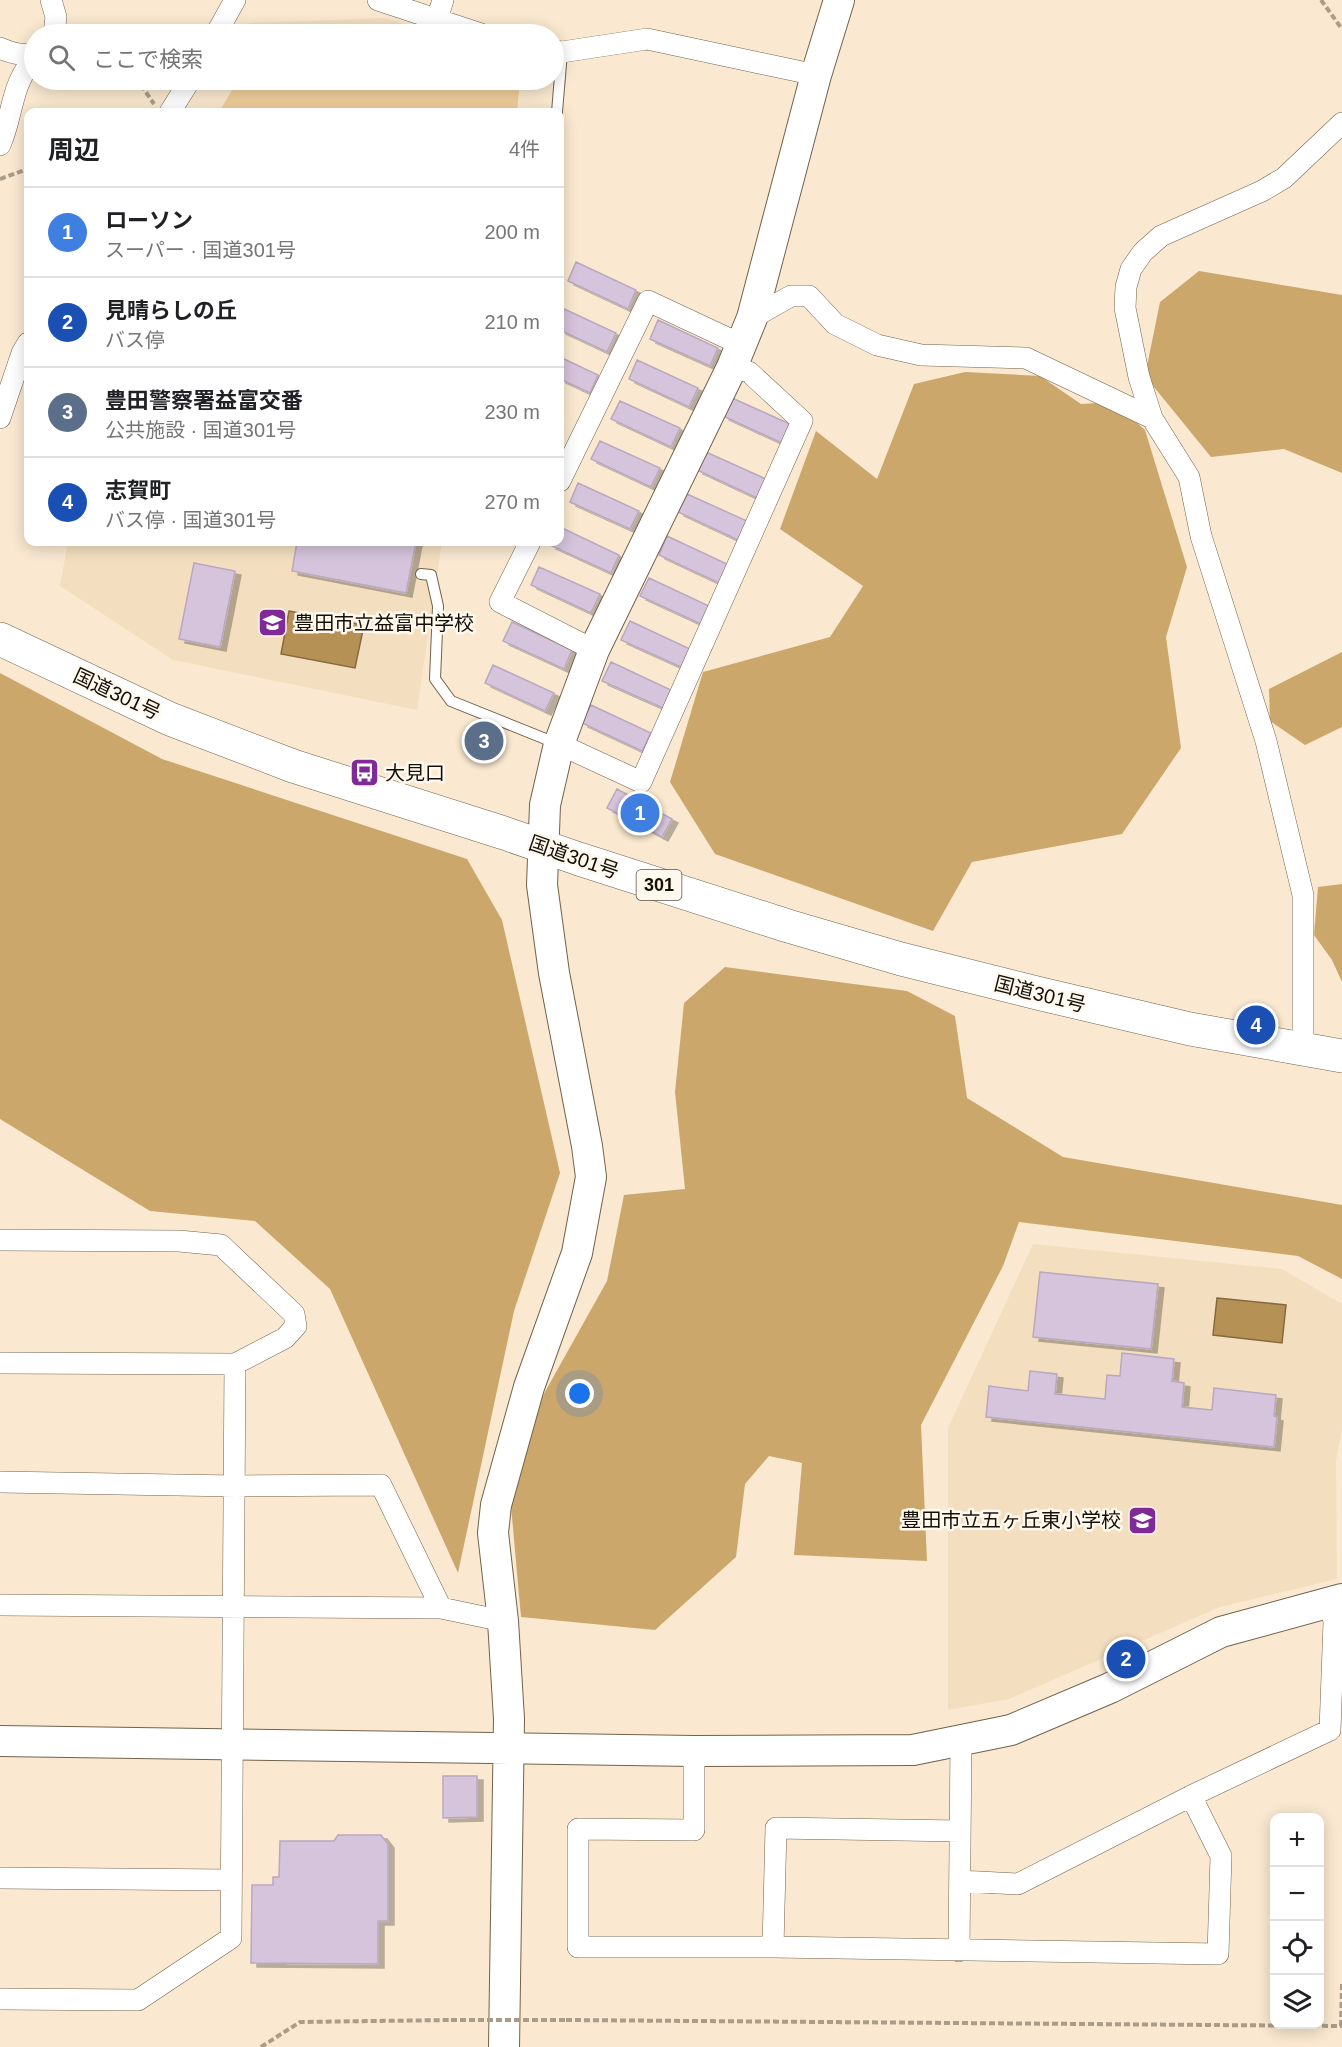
<!DOCTYPE html>
<html lang="ja">
<head>
<meta charset="utf-8">
<style>
  :root { --surface:#fff; --page:#f6f6f6; --text:#202124; --muted:#757577; --line:#e0e0e0; --accent:#802a98 }
  body { margin:0; font-family:Arial,"Noto Sans JP",sans-serif; background:var(--page); color:var(--text) }
  .controls { position:absolute; right:18px; bottom:18px; display:grid; overflow:hidden; border-radius:12px; box-shadow:0 3px 15px #0003 }
  .controls button { width:54px; height:54px; display:grid; place-items:center; padding:0; border:0; border-bottom:2px solid var(--line); background:var(--surface); color:var(--text); font:30px sans-serif }
  .you { position:absolute; left:580px; top:1394px; width:21px; height:21px; margin:-15px; border:4px solid #fff; border-radius:50%; background:#1a73e8; box-shadow:0 0 0 9px #1a73e833 }
  .badge { display:grid; place-items:center; width:39px; height:39px; border-radius:50%; background:var(--accent); color:#fff; font-size:20px; font-weight:700 }
  .pin { position:absolute; translate:-50% -50%; border:3px solid #fff; box-shadow:0 2px 6px #0006 }
  .list { margin:0; padding:0; list-style:none }
  h2 { display:flex; justify-content:space-between; align-items:center; height:78px; margin:0; padding:0 24px; font-size:26px }
  h2 small { font-size:20px; font-weight:400; color:var(--muted) }
  .list li { display:grid; grid-template-columns:39px 1fr auto; gap:18px; align-items:center; box-sizing:border-box; height:90px; padding:0 24px; border-top:2px solid var(--line) }
  .list b { display:block; font-size:22px; white-space:nowrap }
  .list p { margin:0; font-size:20px; white-space:nowrap; color:var(--muted) }
  .list em { font-size:20px; font-style:normal; color:var(--muted) }
  .icon { flex:none; width:33px; height:33px; fill:none; stroke:currentColor; stroke-width:2; stroke-linecap:round; stroke-linejoin:round }
  .map { position:relative; flex:none; width:1342px; height:2047px; overflow:hidden }
  .search { position:absolute; background:var(--surface); box-shadow:0 3px 15px #0003; left:24px; top:24px; width:540px; height:66px; display:flex; align-items:center; gap:15px; box-sizing:border-box; padding:0 21px; border-radius:33px; color:var(--muted); font-size:22px }
  .panel { position:absolute; background:var(--surface); box-shadow:0 3px 15px #0003; left:24px; top:108px; width:540px; height:438px; border-radius:12px }
  .map>svg:first-child { display:block }
</style>
</head>
<body>
<div class="map">
<svg width="1342" height="2047" viewBox="0 0 1342 2047">
  <defs>
    <filter id="shadow"><feDropShadow dx="6" dy="4" stdDeviation="0" flood-color="#0004"/></filter>
  </defs>
  <rect width="100%" height="100%" fill="#fae9d0"/>
  <path fill="#f3dfbf" d="M386,18L432,34H241L249,23Z
    M68,542H442L417,710L173,660L60,586Z
    M1033,1244L1282,1269L1342,1304V1430L1336,1460L1337,1579L1220,1607L1009,1699L948,1710V1428Z"/>
  <path fill="#eecd9a" d="M238,80H520L517,112H219Z"/>
  <path fill="#cca76c" d="M1199,271L1342,295V473L1284,449L1211,457L1145,376L1160,302Z
    M965,372L1040,376L1081,404L1114,402L1145,430L1187,567L1166,637L1181,748L1122,834L972,862L933,931L715,854L670,782L703,672L830,637L863,586L780,529L816,431L877,479L914,384Z
    M1342,652V727L1305,745L1270,721L1269,689Z
    M0,673L162,759L467,859L502,920L560,1173L514,1311L458,1573L330,1289L255,1221L150,1211L0,1119Z
    M1342,884V982L1332,960L1314,935L1318,887Z
    M725,967L907,991L955,1016L967,1098L1063,1157L1342,1205V1279L1298,1256L1019,1222L1003,1266L921,1425L927,1561L794,1555L802,1463L769,1456L745,1484L736,1557L655,1630L521,1617L511,1506L541,1399L607,1281L624,1195L685,1189L675,1092L684,1003Z"/>
  <path fill="#b59156" stroke="#856a3e" stroke-width="1.5" d="M289,611L364,625L355,668L281,654Z
    M1217,1298L1286,1305L1282,1343L1213,1335Z"/>
  <path fill="#d5c4db" stroke="#b9a8bf" stroke-width="1.5" filter="url(#shadow)" d="M576,262L636,290L628,309L568,281Z
    M560,307L616,333L607,352L560,330Z
    M658,320L718,348L710,366L650,339Z
    M560,357L598,375L590,393L560,379Z
    M637,360L698,388L689,407L629,379Z
    M732,398L792,425L784,444L723,416Z
    M620,401L680,428L671,447L611,419Z
    M600,441L660,468L651,487L591,459Z
    M706,452L766,479L757,498L697,470Z
    M578,483L639,511L630,529L570,502Z
    M687,494L747,521L738,540L678,512Z
    M560,527L619,555L611,573L550,545L552,542H560Z
    M667,536L727,564L719,583L659,555Z
    M297,542H416L406,593L292,571Z
    M194,563L235,571L220,647L179,639Z
    M539,567L600,594L591,613L531,585Z
    M649,578L709,606L701,624L640,596Z
    M630,621L690,649L681,667L621,640Z
    M512,622L572,650L564,669L503,641Z
    M611,662L671,690L663,708L602,681Z
    M493,665L554,693L545,711L485,683Z
    M591,705L651,733L642,751L582,723Z
    M617,789L672,819L662,837L607,808Z
    M1040,1272L1158,1284L1151,1349L1033,1337Z
    M1122,1353L1174,1359L1172,1381L1184,1383L1182,1407L1212,1410L1214,1388L1276,1395L1274,1416L1277,1417L1274,1447L986,1417L989,1386L1028,1391L1030,1371L1057,1374L1055,1394L1105,1399L1107,1375L1120,1376Z
    M443,1776H477V1817L443,1818Z
    M338,1835H381L388,1844V1921H378V1964L251,1963L252,1885H273V1877H279L280,1841H334Z"/>
  <g fill="none" stroke-linecap="round" stroke-linejoin="round">
    <defs>
      <path id="lane" d="M557,112L562,52
        M421,574L431,575L438,606L435,679L451,701L558,744"/>
      <path id="street" d="M51,0L56,17L54,34
        M378,0L481,34
        M437,19L443,0
        M216,34L235,0
        M0,48C11,53 23,56 34,53
        M554,51L562,52L647,39L816,75
        M170,112L190,80
        M0,145C12,119 11,87 30,64L28,55
        M752,318L791,296H809L835,324L877,345L921,355L1026,358L1152,418
        M0,418L22,353L28,343
        M560,481L648,301L740,344
        M530,542L500,602L594,650
        M559,744L641,782L802,421L749,372L732,367
        M1303,1051V895L1266,741L1201,536L1189,477L1152,418L1139,377L1125,308L1126,287L1131,269L1143,252L1161,236L1262,191L1284,178L1342,123
        M0,1240L179,1241L221,1245L294,1314L296,1326L285,1338L235,1364L231,1938L138,2000L0,1999
        M0,1363L235,1364
        M0,1482L235,1486L381,1485L441,1608
        M0,1605L441,1608L503,1621
        M694,1751V1830L578,1829V1947H773L1218,1954L1221,1856L1191,1796
        M0,1878L231,1880
        M960,1881L1018,1884L1191,1796L1330,1730L1334,1622L1330,1601
        M773,1947L776,1828L960,1831
        M959,1951L961,1741"/>
      <path id="secondary" d="M0,1741L694,1751L913,1750L1011,1730L1110,1688L1221,1632L1342,1599
        M504,2047L509,1719L503,1621L493,1533L496,1505L529,1387L577,1253L591,1177L587,1146L554,973L542,885L545,805L559,744L594,650L732,367L752,318L816,75L839,0"/>
      <path id="highway" d="M0,639L170,719L293,766L504,833L579,859L788,926L901,959L1037,993L1190,1029L1342,1056"/>
    </defs>
    <use href="#lane" stroke="#71624c" stroke-width="12"/>
    <use href="#street" stroke="#71624c" stroke-width="22"/>
    <use href="#secondary" stroke="#71624c" stroke-width="32"/>
    <use href="#highway" stroke="#71624c" stroke-width="34"/>
    <path stroke="#a99c89" stroke-width="4" stroke-dasharray="6 3" stroke-linecap="butt" d="M1321,0L1342,29
      M134,80L139,82L154,104
      M0,179L28,169
      M566,2020L1342,2026
      M1341,2026L1342,1984
      M261,2047L300,2022L451,2020"/>
    <use href="#lane" stroke="#fff" stroke-width="10"/>
    <use href="#street" stroke="#fff" stroke-width="21"/>
    <use href="#secondary" stroke="#fff" stroke-width="30"/>
    <use href="#highway" stroke="#fff" stroke-width="33"/>
    <path stroke="#a99c89" stroke-width="4" stroke-dasharray="6 3" stroke-linecap="butt" d="M451,2020H566"/>
  </g>
  <defs>
    <symbol id="school-square" viewBox="-11 -11 22 22"><rect x="-9" y="-9" width="18" height="18" rx="4" fill="#802a98" stroke="#fff8ee"/><path d="M0-5L7-2L0 1L-7-2ZM-4 1L0 2.5L4 1V4Q0 6-4 4Z" fill="#fff"/></symbol>
    <symbol id="bus-square" viewBox="-11 -11 22 22"><rect x="-9" y="-9" width="18" height="18" rx="4" fill="#802a98" stroke="#fff8ee"/><path d="M-5-6H5V4H4V6H2V4H-2V6H-4V4H-5ZM-3.5-4V0h7V-4ZM-3.5 1.2v1.5H-2V1.2ZM2 1.2v1.5H3.5V1.2Z" fill="#fff"/></symbol>
  </defs>
  <g fill-rule="evenodd">
    <use href="#school-square" x="256" y="606" width="33" height="33"/>
    <use href="#bus-square" x="348" y="756" width="33" height="33"/>
    <use href="#school-square" x="1126" y="1504" width="33" height="33"/>
  </g>
  <g text-anchor="middle" stroke-width="5" stroke-linejoin="round" paint-order="stroke">
    <rect fill="#fff8ee" stroke="#5b564c" stroke-width="1.5" x="636.5" y="870" width="45" height="30" rx="4.5"/>
    <g font-size="18" font-weight="bold" fill="#151007">
      <text x="659" y="891">301</text>
    </g>
    <g font-size="20" fill="#151007" stroke="#fff8ee" text-anchor="start">
      <text x="294" y="630">豊田市立益富中学校</text>
      <text x="385" y="780">大見口</text>
      <text x="1121" y="1527" text-anchor="end">豊田市立五ヶ丘東小学校</text>
    </g>
    <g font-size="20" fill="#151007" stroke="#fff8ee">
      <text transform="translate(117 694) rotate(25)" y="7">国道301号</text>
      <text transform="translate(574 857) rotate(19)" y="7">国道301号</text>
      <text transform="translate(1040 994) rotate(14)" y="7">国道301号</text>
    </g>
  </g>
</svg>
<div class="controls">
<button>+</button>
<button>−</button>
<button><svg class="icon" aria-label="locate" viewBox="0 0 24 24"><circle cx="12" cy="12" r="6"/><path d="M12 2v4M12 18v4M2 12h4M18 12h4"/></svg></button>
<button><svg class="icon" aria-label="layers" viewBox="0 0 24 24"><path d="M12 4l9 5-9 5-9-5zM3 14l9 5 9-5"/></svg></button>
</div>
<div class="you"></div>
<div class="pin badge" style="left:640px;top:813px;background:#3f7fe0">1</div>
<div class="pin badge" style="left:1126px;top:1659px;background:#1a4fb4">2</div>
<div class="pin badge" style="left:484px;top:741px;background:#5c6f8a">3</div>
<div class="pin badge" style="left:1256px;top:1025px;background:#1a4fb4">4</div>
<div class="search"><svg class="icon" aria-label="search" viewBox="0 0 24 24"><circle cx="10" cy="10" r="6"/><path d="M15 15l6 6"/></svg>ここで検索</div>
<section class="panel">
<h2>周辺<small>4件</small></h2>
<ul class="list">
<li><span class="badge" style="background:#3f7fe0">1</span><div><b>ローソン</b><p>スーパー · 国道301号</p></div><em>200 m</em></li>
<li><span class="badge" style="background:#1a4fb4">2</span><div><b>見晴らしの丘</b><p>バス停</p></div><em>210 m</em></li>
<li><span class="badge" style="background:#5c6f8a">3</span><div><b>豊田警察署益富交番</b><p>公共施設 · 国道301号</p></div><em>230 m</em></li>
<li><span class="badge" style="background:#1a4fb4">4</span><div><b>志賀町</b><p>バス停 · 国道301号</p></div><em>270 m</em></li>
</ul>
</section>
</div>
</body>
</html>
